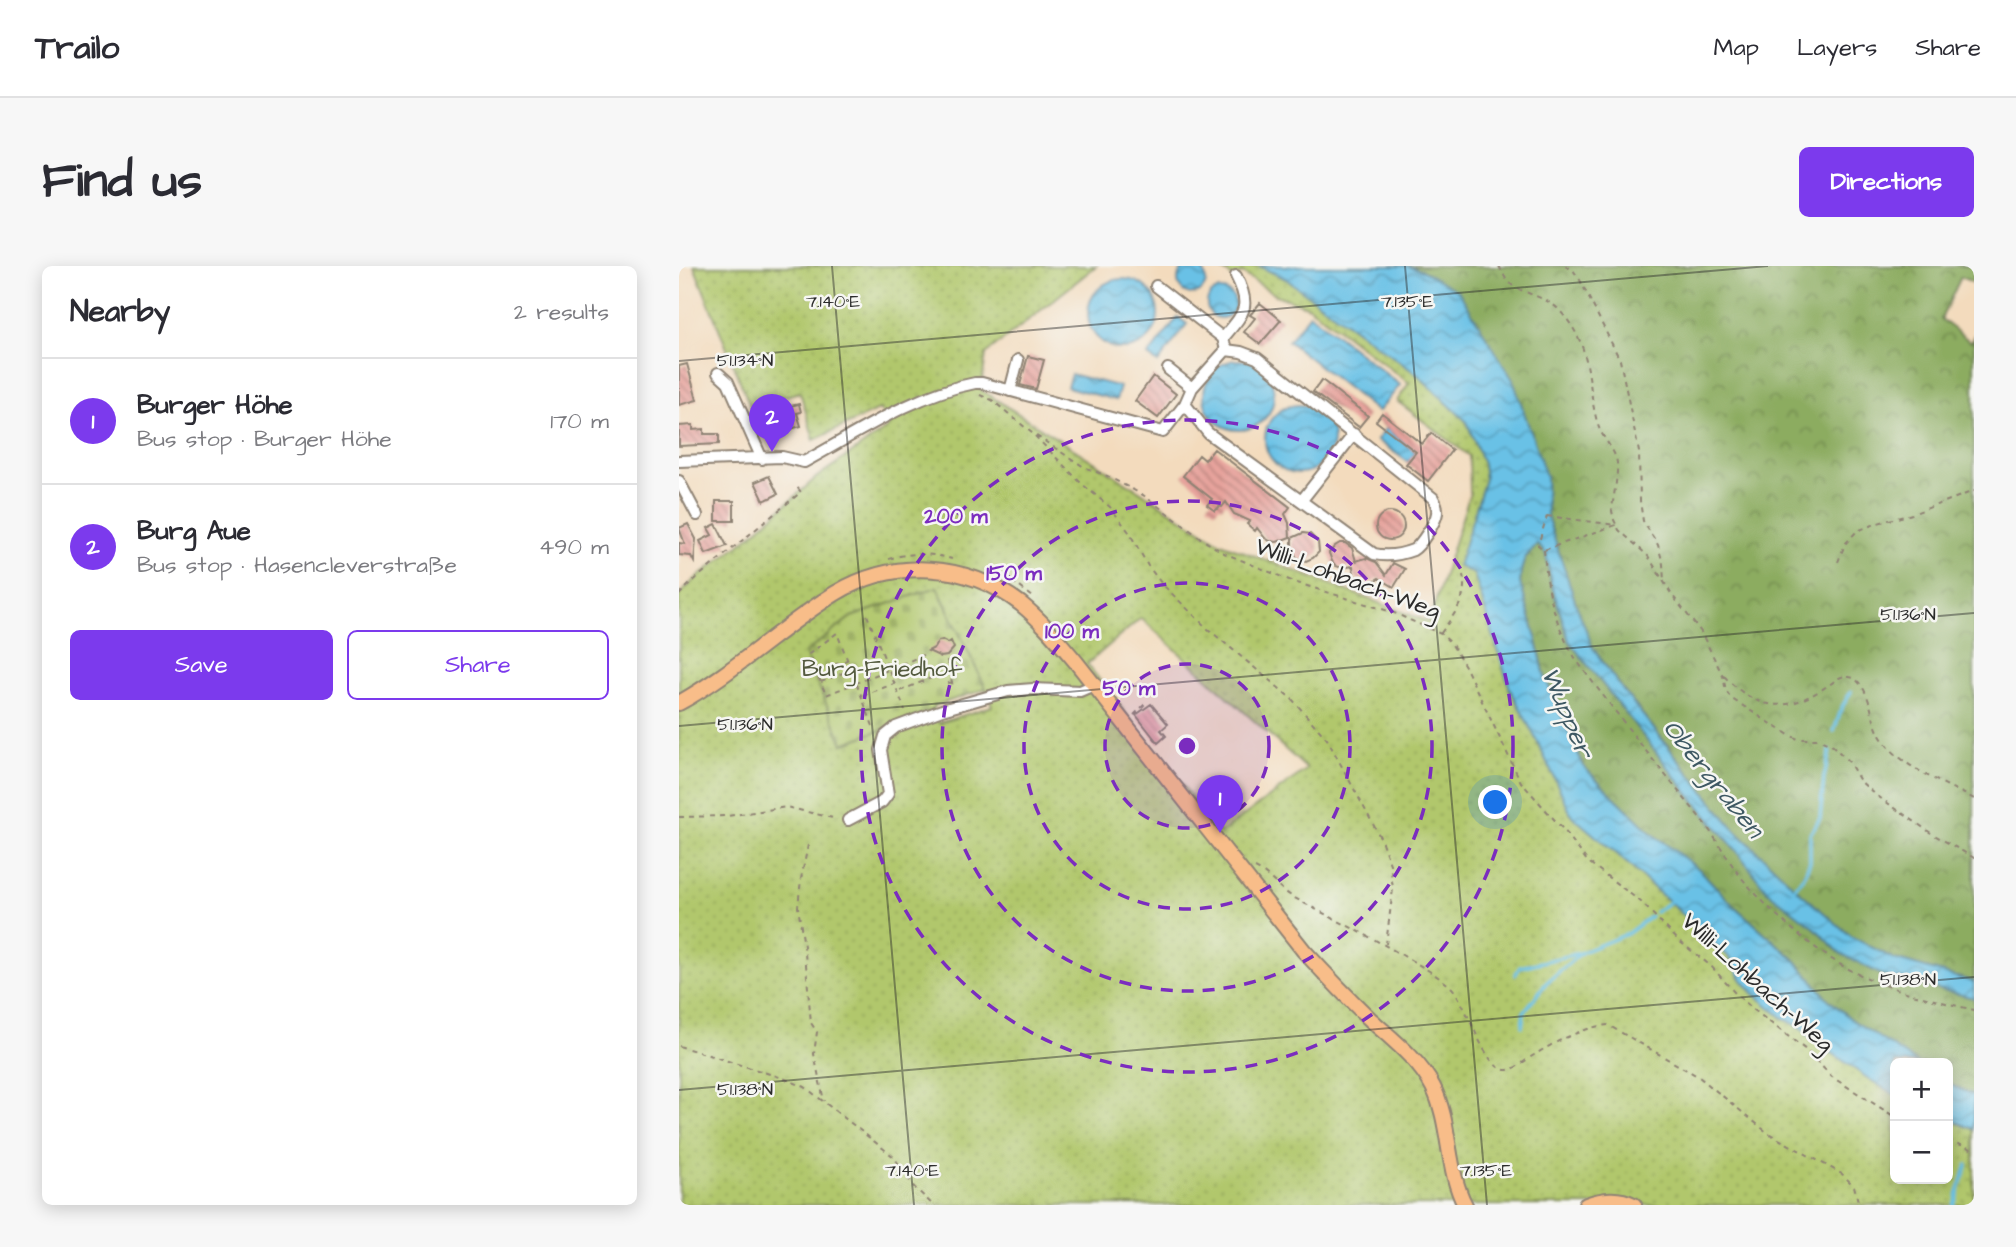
<!DOCTYPE html>
<html lang="en">
<head>
<meta charset="utf-8">
<style>
  :root { --surface:#fff; --page:#f7f7f7; --text:#2b2b33; --muted:#7c7c81; --line:#e1e1e2; --accent:#7c3aed }
  body { margin:0; font-family:"Architects Daughter",sans-serif; background:var(--page); color:var(--text) }
  .controls { position:absolute; right:21px; bottom:21px; display:grid; overflow:hidden; border-radius:10px; box-shadow:0 4px 18px #0003 }
  .controls button { width:63px; height:63px; display:grid; place-items:center; padding:0; border:0; border-bottom:2px solid var(--line); background:var(--surface); color:var(--text); font:35px sans-serif }
  .you { position:absolute; left:817px; top:537px; width:24px; height:24px; margin:-18px; border:5px solid #fff; border-radius:50%; background:#1a73e8; box-shadow:0 0 0 10px #1a73e833 }
  .badge { display:grid; place-items:center; width:46px; height:46px; border-radius:50%; background:var(--accent); color:#fff; font-size:23px; font-weight:700 }
  .pin { position:absolute; translate:-50% -58px; filter:drop-shadow(0 2px 4px #0008) }
  .pin::after { content:''; position:absolute; top:37px; width:24px; height:21px; background:inherit; clip-path:polygon(0 0,100% 0,50% 100%) }
  .list { margin:0; padding:0; list-style:none }
  h2 { display:flex; justify-content:space-between; align-items:center; height:91px; margin:0; padding:0 28px; font-size:30px }
  h2 small { font-size:23px; font-weight:400; color:var(--muted) }
  .list li { display:grid; grid-template-columns:46px 1fr auto; gap:21px; align-items:center; box-sizing:border-box; height:126px; padding:0 28px; border-top:2px solid var(--line) }
  .list b { display:block; font-size:26px; white-space:nowrap }
  .list p { margin:0; font-size:23px; white-space:nowrap; color:var(--muted) }
  .list em { font-size:23px; font-style:normal; color:var(--muted) }
  .actions { display:flex; gap:14px; padding:21px 28px }
  .actions a { flex:1; padding:16px 0; border:2px solid var(--accent); border-radius:10px; text-align:center; font-size:24px; color:var(--accent) }
  .actions .main { background:var(--accent); color:#fff }
  .map { position:relative; flex:none; width:1295px; height:939px; overflow:hidden; border-radius:10px }
  header { display:flex; align-items:center; gap:42px; box-sizing:border-box; height:98px; padding:0 35px; background:var(--surface); border-bottom:2px solid var(--line) }
  header strong { font-size:33px }
  nav { display:flex; gap:38px; margin-inline-start:auto; font-size:24px }
  .intro { display:flex; align-items:center; justify-content:space-between; box-sizing:border-box; height:168px; padding:0 42px }
  h1 { margin:0; font-size:49px }
  .button { padding:18px 32px; border-radius:10px; background:var(--accent); color:#fff; font-size:24px; font-weight:700 }
  main { display:flex; gap:42px; padding:0 42px }
  aside { flex:1; background:var(--surface); border-radius:10px; box-shadow:0 4px 18px #0003 }
  .map>svg:first-child { display:block }
</style>
</head>
<body>
<header>
<strong>Trailo</strong>
<nav><a>Map</a><a>Layers</a><a>Share</a></nav>
</header>
<div class="intro"><h1>Find us</h1><a class="button">Directions</a></div>
<main>
<aside>
<h2>Nearby<small>2 results</small></h2>
<ul class="list">
<li><span class="badge">1</span><div><b>Burger Höhe</b><p>Bus stop · Burger Höhe</p></div><em>170 m</em></li>
<li><span class="badge">2</span><div><b>Burg Aue</b><p>Bus stop · Hasencleverstraße</p></div><em>490 m</em></li>
</ul>
<div class="actions"><a class="main">Save</a><a>Share</a></div>
</aside>
<div class="map">
<svg width="1295" height="939" viewBox="0 0 1295 939">
  <defs>
    <pattern id="grass-dots" width="8" height="8" patternUnits="userSpaceOnUse" patternTransform="scale(1.75)"><rect width="8" height="8" fill="#b1c76c"/><path d="M2 2h.1M6 6h.1" fill="none" stroke="#98ab5e" stroke-width="1.8" stroke-linecap="round"/></pattern>
    <pattern id="forest-crowns" width="20" height="18" patternUnits="userSpaceOnUse" patternTransform="scale(1.75)"><rect width="20" height="18" fill="#8cac60"/><path d="M2 6a3 3 0 1 1 6 0M12 15a3 3 0 1 1 6 0" fill="none" stroke="#738c4f"/></pattern>
    <pattern id="cemetery-stones" width="16" height="16" patternUnits="userSpaceOnUse" patternTransform="scale(1.75)"><rect width="16" height="16" fill="#b1c76c"/><path d="M2 7V4a2 2 0 0 1 4 0v3zM10 15v-3a2 2 0 0 1 4 0v3z" fill="#98ab5e"/></pattern>
    <pattern id="water-waves" width="16" height="10" patternUnits="userSpaceOnUse" patternTransform="scale(1.75)"><rect width="16" height="10" fill="#69c1e6"/><path d="M0 5q4-4 8 0t8 0" fill="none" stroke="#579dbb"/></pattern>
    <pattern id="building-back-hatch" width="6" height="6" patternUnits="userSpaceOnUse" patternTransform="scale(1.75)"><rect width="6" height="6" fill="#e7a39c"/><path d="M-1 5l2 2M0 0l6 6M5-1l2 2" fill="none" stroke="#bb857f"/></pattern>
  </defs>
  <rect width="100%" height="100%" fill="#f6f6f2"/>
  <filter id="ink" filterUnits="userSpaceOnUse"><feTurbulence type="fractalNoise" baseFrequency=".0143" numOctaves="2"/><feDisplacementMap in="SourceGraphic" scale="14" xChannelSelector="R" yChannelSelector="G"/><feConvolveMatrix kernelMatrix="1 2 1 2 8 2 1 2 1" color-interpolation-filters="sRGB"/></filter>
  <filter id="wash" filterUnits="userSpaceOnUse"><feTurbulence type="fractalNoise" baseFrequency=".00686" numOctaves="4" result="noise"/><feDisplacementMap in="SourceGraphic" scale="28" xChannelSelector="R" yChannelSelector="G"/><feGaussianBlur stdDeviation="1.57" result="paint"/><feColorMatrix in="noise" values="0 0 0 0 0 0 0 0 0 0 0 0 0 0 0 0 0 1.4 0 .05"/><feComposite in="paint" operator="in"/></filter>
  <g filter="url(#wash)">
    <rect width="100%" height="100%" fill="#f3dbbd"/>
    <path fill="url(#grass-dots)" stroke="#6e794c" stroke-width="2" fill-rule="evenodd" d="M15,0H417L307,88L302,124L542,277L750,356L791,227L790,190L718,135L730,117L630,41L597,29L563,7L554,11L537,0H580L607,13L739,109L788,156L804,198L806,213L780,300L795,308L831,423L859,477L893,550L949,598L1051,692L1063,714L1104,752L1124,763L1128,769L1187,811L1216,829V913H1269V853L1295,863V939H0V329L14,315L71,270L138,211L210,161L201,143L135,174L121,126L71,140ZM258,321L307,423L313,440L260,457L255,444L164,478ZM462,352L628,503L541,567L408,398Z"/>
    <path fill="url(#forest-crowns)" stroke="#5c6c46" stroke-width="2" d="M729,0H1295V17L1282,11L1262,53L1292,76L1295,69V716L1215,693L1173,671L1122,627L1057,565L945,425L914,382L898,341L868,250L867,210L744,5Z
      M858,278L867,288L872,317L890,375L1013,532L1057,584L1161,687L1203,709L1295,732V829L1269,818V797H1238L1172,753L1149,733L1115,693L1054,639L1021,604L972,567L905,501L866,411L858,375L841,317L842,305L846,292Z"/>
    <path fill="url(#cemetery-stones)" stroke="#6e794c" stroke-width="2" d="M258,321L307,423L255,440V444L164,478L126,387L172,351Z"/>
    <path fill="url(#water-waves)" stroke="#4a7688" stroke-width="2" d="M580,0H729L744,5L780,26L834,114L867,210L868,250L898,341L914,382L945,426L1057,565L1122,627L1173,671L1215,693L1295,716V732L1203,709L1161,687L1136,662L1089,626L1057,584L1013,532L890,375L872,317L867,288L858,278L846,292L842,305L841,317L858,375L866,411L905,501L972,567L1021,604L1054,639L1115,693L1149,733L1172,753L1238,797H1216V829L1187,811L1128,769L1124,763L1104,752L1074,727L1063,714L1051,692L949,598L893,550L859,477L831,423L795,308L779,300L806,213L804,198L788,156L739,109L607,13Z
      M499 14a14 14 0 1 1 28 0a14 14 0 1 1-28 0Z
      M409 48a35 35 0 1 1 70 0a35 35 0 1 1-70 0Z
      M528 38a14 14 0 1 1 28 0a14 14 0 1 1-28 0Z
      M631,48L721,119L699,146L609,75Z
      M499,51L508,58L479,97L469,90Z
      M525 129a35 35 0 1 1 70 0a35 35 0 1 1-70 0Z
      M392,108L441,121L437,134L388,121Z
      M586 173a34 34 0 1 1 68 0a34 34 0 1 1-68 0Z
      M707,162L737,186L729,196L698,174Z
      M1269,818L1295,829V863L1269,853Z"/>
    <g fill="none" stroke-linecap="round" stroke-linejoin="round">
      <path stroke="#69c1e6" stroke-width="3.5" d="M1155,465L1163,441L1172,426
        M1114,624L1125,610L1131,595V568L1141,552L1145,511L1151,485
        M976,646L992,635
        M836,709L841,701L901,687
        M843,760L845,746L867,717L903,686L948,668L972,650
        M1275,939L1288,899"/>
    </g>
    <g id="blocks">
      <path fill="url(#building-back-hatch)" d="M581,37L602,54L581,78L565,66L576,52L571,49Z
        M349,90L365,94L357,123L341,119Z
        M8,98L18,134L0,139V100Z
        M474,110L497,128L479,152L456,135Z
        M643,114L689,150L680,161L634,126Z
        M120,138L122,146L118,147L122,160L93,168L89,152L108,146L107,141Z
        M703,147L743,178L752,167L773,184L749,215L727,198L737,186L697,155Z
        M14,159V164L25,163V168H40V178L0,180V160Z
        M535,183L611,241L606,248L610,257L611,271L598,276L591,275L586,272L578,262L576,265L568,258L571,255L555,248L547,236L543,241L541,240L536,245L528,239L533,233L504,210L520,189L526,194Z
        M90,210L99,228L85,235L76,216Z
        M37,235H55V255H37Z
        M697 260a14 14 0 1 1 28 0a14 14 0 1 1-28 0Z
        M9,258L17,273L15,296L12,290L0,289V277L6,278L0,262Z
        M37,258L48,280L27,288L21,275L33,269L29,262Z
        M624,267L631,268L639,276L640,286L634,292L627,295L618,292L613,283V272Z
        M661,277H666L673,282L677,295L687,292L697,296L707,309L714,297L726,303L715,321L700,312L691,317L681,316L675,309L674,300L663,302L657,300L653,295L650,287L656,280Z
        M263,374L269,377L272,375L275,382L268,390L262,391L249,385L255,382L259,375Z
        M472,438L489,458L482,464L487,470L479,477L457,449Z"/>
    </g>
  </g>
  <g filter="url(#ink)">
    <use href="#blocks" fill-opacity="0" stroke="#8f8374" stroke-width="2"/>
    <g fill="none" stroke-linecap="round" stroke-linejoin="round">
      <defs>
        <path id="minor" d="M477,20L544,72L547,84
          M544,72C565,47 573,41 557,10
          M489,103L513,122
          M39,107L49,116L83,193
          M331,125L339,94
          M0,195L103,191L125,196C180,166 234,129 296,117H303L484,166L506,138L513,122L547,84L562,86L578,92L754,232C757,237 759,241 758,247C757,256 741,280 734,284C721,289 709,291 695,288L529,167L506,138
          M0,215L18,249
          M623,234L675,168
          M169,554L203,536L209,528L202,484L206,470L217,461L263,444L329,425L354,423L401,425L415,419"/>
        <path id="major" d="M0,437C56,406 103,360 157,327C216,292 287,296 342,338C363,355 380,376 397,396L625,685C647,709 669,732 692,754C714,774 740,794 754,821C772,857 767,903 786,939
          M907,939C924,933 939,931 955,939"/>
      </defs>
      <use href="#minor" stroke="#8f8374" stroke-width="14"/>
      <use href="#major" stroke="#8f8374" stroke-width="18"/>
      <path stroke="#8f8374" stroke-width="2" stroke-dasharray="5 5" stroke-linecap="butt" d="M820,0L828,15L833,19C848,29 868,31 880,44C916,82 906,115 919,159C923,172 937,185 938,197C939,213 934,230 933,245L935,254L940,264L969,290L993,329L1022,366L1044,410L1047,425L1053,433L1110,469L1119,473H1139L1154,480L1170,496L1181,515L1197,529L1252,567L1295,592
        M886,0L894,4L901,14L941,94L960,186L961,235L964,255L979,279L984,298L985,316
        M301,129L313,134L353,167L405,201L428,210L464,229L524,274L545,287L615,316L713,346L762,368L772,377L786,400L842,516L889,569L908,595L962,636L1000,675L1032,700L1056,727L1075,744L1127,784L1153,811L1216,851
        M356,170L403,218L431,241L450,266L469,300L483,318L529,363L613,433L648,473L701,571L711,598L714,623L707,678
        M868,250L937,259L865,284L859,279Z
        M865,284C867,314 872,343 885,371C894,392 909,410 923,428C946,458 968,487 992,516C1004,531 1017,546 1028,561C1040,577 1049,594 1061,610C1087,641 1117,669 1151,692C1193,720 1247,732 1295,744
        M210,293C230,286 253,287 273,293
        M1159,296L1166,278L1178,265L1199,257L1233,248L1295,225
        M315,307L329,312L354,331
        M0,329L14,315L122,226L117,220
        M188,349L226,444
        M762,367C775,348 789,333 784,309
        M268,394L274,421
        M137,406L168,394
        M1045,410C1086,453 1117,443 1160,412L1165,410L1175,412C1195,428 1190,455 1204,474C1225,503 1265,517 1295,533
        M142,416L171,404
        M269,417L277,416
        M221,425L252,412
        M184,429L215,418
        M455,449L467,437
        M194,460C182,429 170,398 158,367L130,388L147,429C179,416 212,403 244,389
        M0,551L48,550L107,541L158,553
        M129,579L122,613L119,641L126,687L132,757L138,766L135,788L145,835
        M576,602C591,609 600,623 614,631C650,651 687,668 723,689C740,699 757,708 772,721C788,736 805,804 827,804C837,804 846,794 855,789C874,777 907,760 929,759L1020,811L1089,867L1163,908L1175,920L1180,939
        M0,780L104,812L126,821L215,891L235,921L254,939
        M1269,874L1295,884"/>
      <use href="#minor" stroke="#fff" stroke-width="10"/>
      <use href="#major" stroke="#f8bd89" stroke-width="14"/>
    </g>
  </g>
  <path fill="none" stroke="#2b2b2b" stroke-width="2" stroke-opacity="0.45" d="M153,0L235,939M726,0L808,939M0,95L1089,0M0,460L1295,347M0,824L1295,711"/>
  <circle cx="508" cy="480" r="82" fill="#7b2cbf" fill-opacity=".12"/>
  <g fill="none" stroke="#7b2cbf" stroke-width="3.5" stroke-dasharray="12 9">
    <circle cx="508" cy="480" r="82"/>
    <circle cx="508" cy="480" r="163"/>
    <circle cx="508" cy="480" r="245"/>
    <circle cx="508" cy="480" r="326"/>
  </g>
  <g text-anchor="middle" stroke-width="5" stroke-linejoin="round" paint-order="stroke">
    <g font-size="24" fill="#2b2b2b" stroke="#f6f6f2">
      <text transform="translate(669 312) rotate(20)" y="8">Willi-Lohbach-Weg</text>
      <text transform="translate(1079 716) rotate(42)" y="8">Willi-Lohbach-Weg</text>
    </g>
    <g font-size="24" fill="#535a3e" stroke="#f6f6f2">
      <text x="203" y="410">Burg-Friedhof</text>
    </g>
    <g font-size="26" font-style="italic" fill="#3e5863" stroke="#f6f6f2">
      <text transform="translate(889 446) rotate(67)" y="9">Wupper</text>
      <text transform="translate(1035 512) rotate(51)" y="9">Obergraben</text>
    </g>
  </g>
  <g font-size="18" text-anchor="middle" fill="#2b2b2b" stroke="#f6f6f2" stroke-width="5" stroke-linejoin="round" paint-order="stroke">
    <text x="154" y="41">7.140°E</text>
    <text x="728" y="41">7.135°E</text>
    <text x="66" y="100">51.134°N</text>
    <text x="1229" y="354">51.136°N</text>
    <text x="66" y="464">51.136°N</text>
    <text x="1229" y="719">51.138°N</text>
    <text x="66" y="829">51.138°N</text>
    <text x="233" y="910">7.140°E</text>
    <text x="807" y="910">7.135°E</text>
  </g>
  <circle cx="508" cy="480" r="10" fill="#7b2cbf" stroke="#f6f6f2" stroke-width="3.5"/>
  <g font-size="21" text-anchor="middle" font-weight="bold" fill="#7b2cbf" stroke="#f6f6f2" stroke-width="5" stroke-linejoin="round" paint-order="stroke">
    <text x="277" y="257">200 m</text>
    <text x="335" y="314">150 m</text>
    <text x="393" y="372">100 m</text>
    <text x="450" y="429">50 m</text>
  </g>
</svg>
<div class="controls">
<button>+</button>
<button>−</button>
</div>
<div class="you"></div>
<div class="pin badge" style="left:541px;top:567px">1</div>
<div class="pin badge" style="left:93px;top:186px">2</div>
</div>
</main>
</body>
</html>
